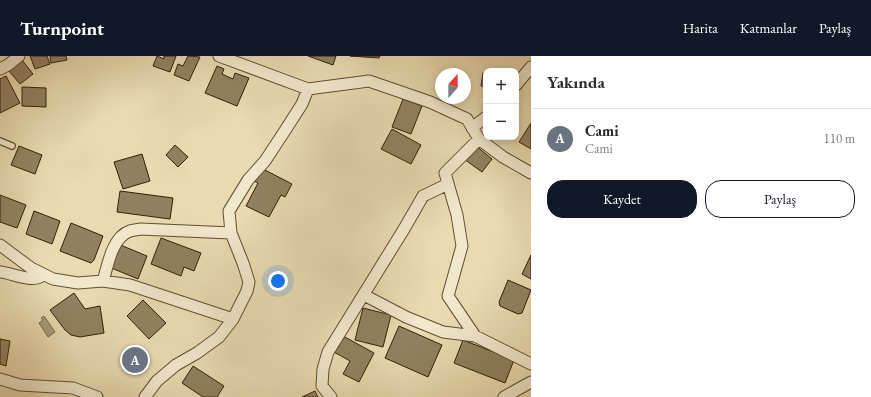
<!DOCTYPE html>
<html lang="tr">
<head>
<meta charset="utf-8">
<style>
  :root { --surface:#fff; --page:#f2f2f3; --text:#2b2b33; --muted:#7c7c81; --line:#e1e1e2; --accent:#111827 }
  body { margin:0; font-family:"EB Garamond",serif; background:var(--page); color:var(--text) }
  .controls { position:absolute; right:12px; top:12px; display:grid; overflow:hidden; border-radius:8px; box-shadow:0 2px 10px #0003 }
  .controls button { width:36px; height:36px; display:grid; place-items:center; padding:0; border:0; border-bottom:1px solid var(--line); background:var(--surface); color:var(--text); font:20px sans-serif }
  .compass { position:absolute; left:435px; top:12px; width:36px; height:36px; border-radius:50%; background:var(--surface); box-shadow:0 2px 10px #0003; rotate:21deg }
  .you { position:absolute; left:278px; top:225px; width:14px; height:14px; margin:-10px; border:3px solid #fff; border-radius:50%; background:#1a73e8; box-shadow:0 0 0 6px #1a73e833 }
  .badge { display:grid; place-items:center; width:26px; height:26px; border-radius:50%; background:var(--accent); color:#fff; font-size:13px; font-weight:700 }
  .pin { position:absolute; translate:-50% -50%; border:2px solid #fff; box-shadow:0 1px 4px #0006 }
  .list { margin:0; padding:0; list-style:none }
  h2 { display:flex; justify-content:space-between; align-items:center; height:52px; margin:0; padding:0 16px; font-size:17px }
  h2 small { font-size:13px; font-weight:400; color:var(--muted) }
  .list li { display:grid; grid-template-columns:26px 1fr auto; gap:12px; align-items:center; box-sizing:border-box; height:60px; padding:0 16px; border-top:1px solid var(--line) }
  .list b { display:block; font-size:15px; white-space:nowrap }
  .list p { margin:0; font-size:13px; white-space:nowrap; color:var(--muted) }
  .list em { font-size:13px; font-style:normal; color:var(--muted) }
  .actions { display:flex; gap:8px; padding:12px 16px }
  .actions a { flex:1; padding:9px 0; border:1px solid var(--accent); border-radius:16px; text-align:center; font-size:14px; color:var(--accent) }
  .actions .main { background:var(--accent); color:#fff }
  .map { position:relative; flex:none; width:531px; height:341px; overflow:hidden }
  header { display:flex; align-items:center; gap:24px; box-sizing:border-box; height:56px; padding:0 20px; background:var(--accent); color:#fff }
  header strong { font-size:19px }
  nav { display:flex; gap:22px; margin-inline-start:auto; font-size:14px }
  main { display:flex }
  aside { flex:1; background:var(--surface) }
  .map>svg:first-child { display:block }
</style>
</head>
<body>
<header>
<strong>Turnpoint</strong>
<nav><a>Harita</a><a>Katmanlar</a><a>Paylaş</a></nav>
</header>
<main>
<div class="map">
<svg width="531" height="341" viewBox="0 0 531 341">
  <rect width="100%" height="100%" fill="#e9daaf"/>
  <filter id="stains"><feTurbulence type="fractalNoise" baseFrequency=".005" numOctaves="4"/><feColorMatrix values="0 0 0 0 .2 0 0 0 0 .09 0 0 0 0 .02 0 0 0 .5 -.17"/></filter>
  <radialGradient id="worn" r=".72"><stop offset=".6" stop-color="#630" stop-opacity="0"/><stop offset="1" stop-color="#630" stop-opacity=".3"/></radialGradient>
  <path fill="#aa9b77" stroke="#7a6a4c" d="M44,260L55,276L48,281L39,267L43,264L41,262Z"/>
  <path fill="#918160" stroke="#31200b" d="M30,0H47L50,8L35,13Z
    M50,0H66L67,4L51,7Z
    M157,0L164,3V0H176L170,16L153,10Z
    M188,0L200,1L189,25L174,19L178,8L183,10Z
    M308,0H336L333,9Z
    M350,0H380L379,2Z
    M22,4L33,18L20,28L9,15Z
    M217,10L224,13L222,18L233,23L235,17L249,22L237,50L205,37Z
    M483,17H486V31L481,30Z
    M6,20L20,47L0,57V23Z
    M22,31L46,32V51L22,50Z
    M403,43L422,50L411,78L392,71Z
    M531,67V93L519,86Z
    M392,73L421,89L411,108L381,93Z
    M175,89L188,101L178,111L166,99Z
    M475,89L492,103L482,116L464,103Z
    M19,90L42,99L35,118L11,109Z
    M142,98L150,125L123,133L114,106Z
    M261,112L292,128L285,141L281,139L269,161L246,150L258,127L254,125Z
    M120,135L173,142L170,163L117,156Z
    M0,139L26,149L17,172L0,166Z
    M34,155L60,165L52,188L26,178Z
    M71,167L103,180L94,204L91,207L60,195Z
    M161,182L201,197L194,215L184,211L181,220L151,208Z
    M118,188L147,200L138,223L109,211Z
    M531,199V223L522,218Z
    M508,224L531,234L522,257L518,258L500,250L499,246Z
    M74,237L85,253L100,250L104,277L80,281L71,279L65,274L50,254Z
    M143,244L166,267L149,283L127,260Z
    M363,252L391,259L383,291L355,284Z
    M399,270L442,289L428,321L385,302Z
    M343,280L374,297L359,326L343,318L350,305L334,296Z
    M0,283L10,285L6,310L0,308Z
    M463,284L514,304L505,327L454,307Z
    M123 304a12 12 0 1 1 24 0a12 12 0 1 1-24 0Z
    M193,310L224,330L217,341H203L182,327Z
    M315,335L318,341H302Z"/>
  <g fill="none" stroke-linecap="round" stroke-linejoin="round">
    <defs>
      <path id="service" d="M0,85L12,90"/>
      <path id="minor" d="M219,0L308,33L369,25L430,46L467,63L479,83L503,101L531,117
        M0,13L8,9L19,0
        M516,29L531,11
        M472,72L486,61
        M479,83L445,117L457,159L462,190L448,240L475,280L531,308
        M0,189L31,212L53,223L78,227L103,225L130,229L233,263
        M0,216C12,217 34,228 43,219
        M103,225C108,209 112,181 130,175C133,174 137,174 140,173L231,177
        M364,239L406,261L443,276L475,280
        M0,323L20,329L73,332L97,341
        M145,341L157,325L176,309L197,297L219,281L233,263L247,235L249,226L243,207L231,177L229,155L248,124L265,105L286,73L302,48L308,33
        M331,341L322,330L323,313L328,296L404,173L423,140L448,128
        M504,341L531,326"/>
    </defs>
    <use href="#service" stroke="#5f4e34" stroke-width="8"/>
    <use href="#minor" stroke="#5f4e34" stroke-width="13"/>
    <use href="#service" stroke="#f1e7cb" stroke-width="5.5"/>
    <use href="#minor" stroke="#f1e7cb" stroke-width="11"/>
  </g>
  <rect width="100%" height="100%" filter="url(#stains)"/>
  <rect width="100%" height="100%" fill="url(#worn)"/>
</svg>
<div class="controls">
<button>+</button>
<button>−</button>
</div>
<svg class="compass" viewBox="-18 -18 36 36"><path d="M0-13l5 13h-10z" fill="#e53935"/><path d="M0 13l5-13h-10z" fill="#7c7c81"/></svg>
<div class="you"></div>
<div class="pin badge" style="left:135px;top:304px;background:#6b7280">A</div>
</div>
<aside>
<h2>Yakında<small></small></h2>
<ul class="list">
<li><span class="badge" style="background:#6b7280">A</span><div><b>Cami</b><p>Cami</p></div><em>110 m</em></li>
</ul>
<div class="actions"><a class="main">Kaydet</a><a>Paylaş</a></div>
</aside>
</main>
</body>
</html>
